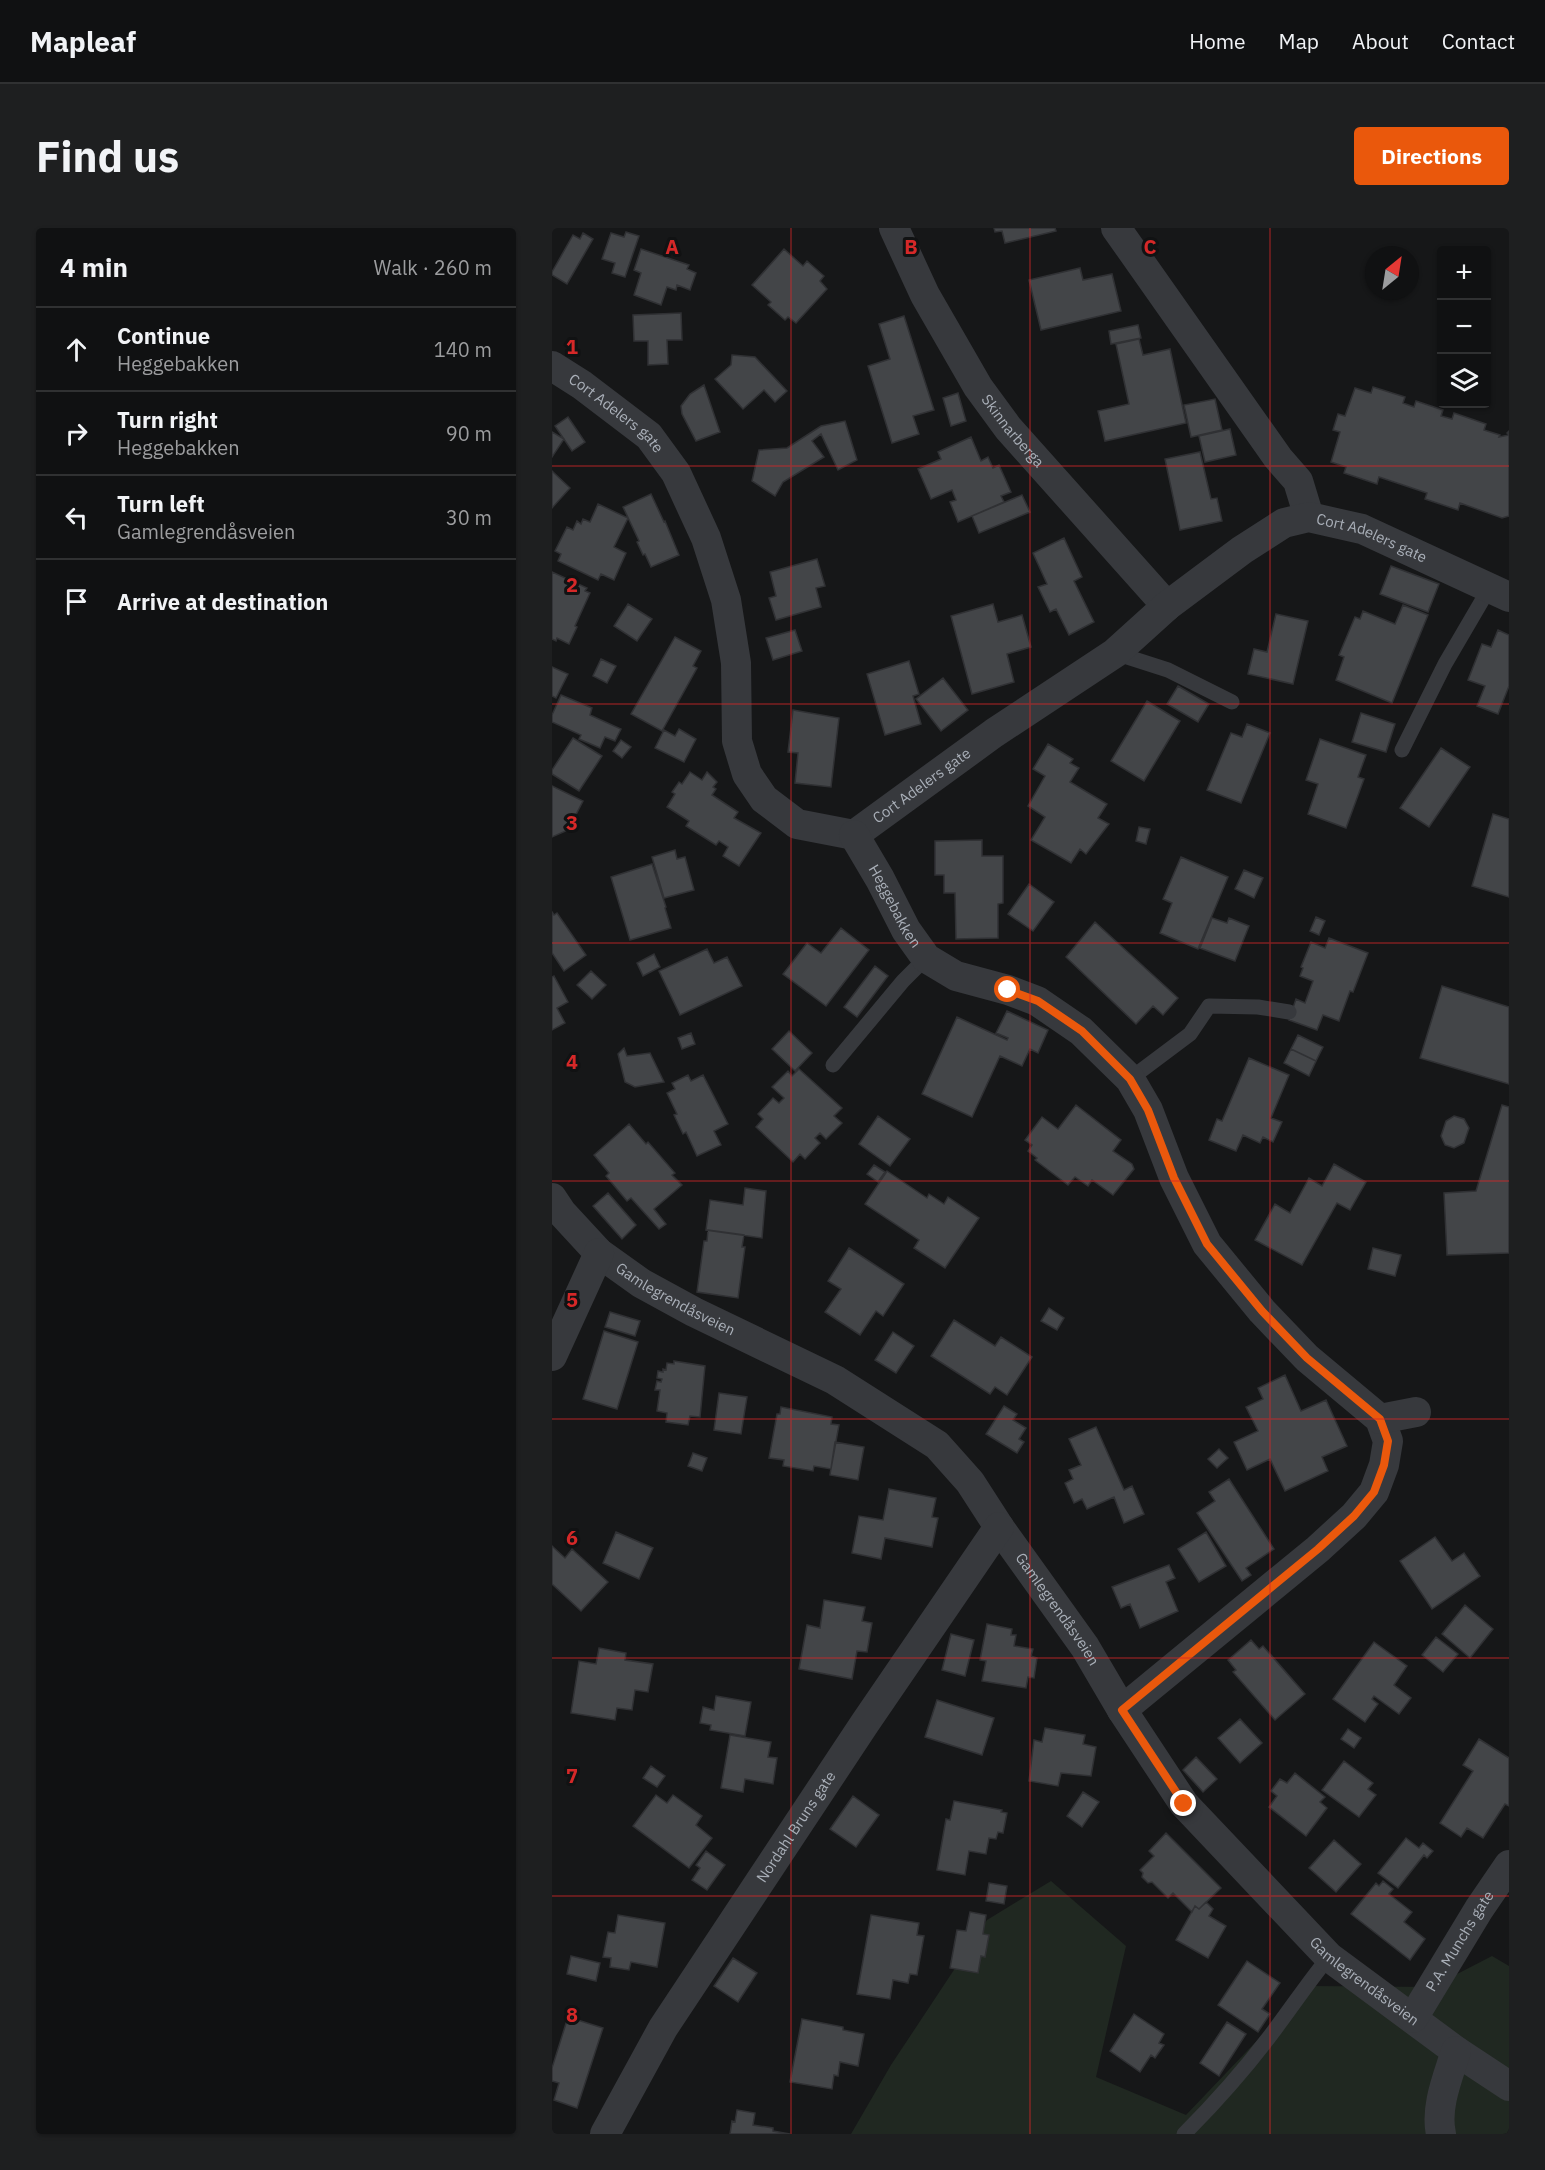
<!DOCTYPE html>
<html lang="en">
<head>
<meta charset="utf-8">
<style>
  :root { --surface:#101112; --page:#1e1f20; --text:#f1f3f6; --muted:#9c9d9f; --line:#303132; --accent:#ea580c }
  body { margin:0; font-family:"IBM Plex Sans",sans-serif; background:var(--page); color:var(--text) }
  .controls { position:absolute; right:18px; top:18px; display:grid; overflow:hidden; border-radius:6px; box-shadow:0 2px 4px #0004 }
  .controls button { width:54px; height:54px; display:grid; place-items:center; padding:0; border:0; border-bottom:2px solid var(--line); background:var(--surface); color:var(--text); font:30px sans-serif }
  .compass { position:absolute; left:813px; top:18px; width:54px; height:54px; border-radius:50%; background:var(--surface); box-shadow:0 2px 4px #0004; rotate:30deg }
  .stop { position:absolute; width:18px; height:18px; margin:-14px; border:4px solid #ea580c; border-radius:50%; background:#fff }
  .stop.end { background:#ea580c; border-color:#fff; box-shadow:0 2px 6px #0008 }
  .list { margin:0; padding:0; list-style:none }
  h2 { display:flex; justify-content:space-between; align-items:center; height:78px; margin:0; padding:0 24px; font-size:26px }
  h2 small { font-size:20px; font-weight:400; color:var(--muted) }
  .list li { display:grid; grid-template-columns:39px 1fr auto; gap:18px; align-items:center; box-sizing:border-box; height:84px; padding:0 24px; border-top:2px solid var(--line) }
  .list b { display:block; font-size:22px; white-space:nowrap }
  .list p { margin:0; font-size:20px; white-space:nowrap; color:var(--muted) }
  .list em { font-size:20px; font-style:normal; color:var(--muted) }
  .icon { flex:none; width:33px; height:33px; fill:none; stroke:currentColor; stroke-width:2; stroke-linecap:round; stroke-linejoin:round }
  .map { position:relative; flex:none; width:957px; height:1906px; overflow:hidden; border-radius:6px }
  header { display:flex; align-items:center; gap:36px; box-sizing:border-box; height:84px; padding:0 30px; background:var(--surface); border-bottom:2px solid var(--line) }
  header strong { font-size:28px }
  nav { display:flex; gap:33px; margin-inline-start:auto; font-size:21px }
  .intro { display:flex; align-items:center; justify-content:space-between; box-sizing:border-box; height:144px; padding:0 36px }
  h1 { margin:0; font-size:42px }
  .button { padding:15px 27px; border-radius:6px; background:var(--accent); color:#fff; font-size:21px; font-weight:700 }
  main { display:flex; gap:36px; padding:0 36px }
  aside { flex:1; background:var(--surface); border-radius:6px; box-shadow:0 2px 4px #0004 }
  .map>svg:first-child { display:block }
</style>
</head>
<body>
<header>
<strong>Mapleaf</strong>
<nav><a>Home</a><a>Map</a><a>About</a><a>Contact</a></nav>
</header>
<div class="intro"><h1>Find us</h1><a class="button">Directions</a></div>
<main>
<aside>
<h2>4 min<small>Walk · 260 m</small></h2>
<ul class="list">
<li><svg class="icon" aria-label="ahead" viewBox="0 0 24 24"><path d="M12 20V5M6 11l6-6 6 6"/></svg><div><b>Continue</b><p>Heggebakken</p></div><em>140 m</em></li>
<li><svg class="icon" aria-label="right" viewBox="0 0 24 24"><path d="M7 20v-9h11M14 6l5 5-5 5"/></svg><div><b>Turn right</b><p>Heggebakken</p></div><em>90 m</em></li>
<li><svg class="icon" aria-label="left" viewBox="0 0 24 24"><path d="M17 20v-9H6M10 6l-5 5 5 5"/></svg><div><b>Turn left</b><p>Gamlegrendåsveien</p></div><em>30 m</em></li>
<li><svg class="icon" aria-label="arrive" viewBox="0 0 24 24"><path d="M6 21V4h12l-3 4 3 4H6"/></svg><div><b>Arrive at destination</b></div></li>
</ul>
</aside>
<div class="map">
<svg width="957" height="1906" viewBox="0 0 957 1906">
  <rect width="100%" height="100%" fill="#161718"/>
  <path fill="#202821" d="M499,1653L574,1718L544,1849L634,1887L757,1758L880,1759L940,1728L957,1738V1906H299L339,1837L435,1692Z"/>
  <path fill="#434548" stroke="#303134" stroke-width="1.5" d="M442,0H503L504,3L453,15L450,3L443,4Z
    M74,4L87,8L73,49L60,45L63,35L50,31L59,5L72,9Z
    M31,5L41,11L15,56L0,47V44L21,7L28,11Z
    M89,21L137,37L135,41L144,45L138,62L125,57L124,62L115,59L109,77L82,67L89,45L82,42Z
    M232,21L251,38L255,33L272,48L268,53L275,61L244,95L236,89L233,92L216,77L219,74L200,57Z
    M528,40L531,52L560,46L569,83L489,102L477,52Z
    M129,85L130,112H115L116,136L96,137V113H82L81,87Z
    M352,88L382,182L361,188L367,206L340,215L316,138L338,131L327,96Z
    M586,97L589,110L559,116L557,103Z
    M587,111L591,127L618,121L634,195L553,213L546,183L577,176L564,116Z
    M180,127L203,129L235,163L223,174L212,162L191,181L163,151L179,137Z
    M152,157L168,204L144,213L130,186L129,178L138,166Z
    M821,159L853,169L851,175L862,179L864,173L891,182L889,188L900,191L902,185L934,196L932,202L948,207L947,209L957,207L955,205L957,203V288L950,290L908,275L906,282L873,271L875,265L827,249L825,256L792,245L794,239L779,234L788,204L781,202L786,186L793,188L803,160L819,165Z
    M406,165L414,193L399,198L391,170Z
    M663,171L670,202L639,209L632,177Z
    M16,189L33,214L20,223L3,198Z
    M293,193L305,232L286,242L269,206L260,213L272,229L231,254L223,268L200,253L207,222L235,220L269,198Z
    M678,201L684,227L653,234L647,208Z
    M0,204L12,211L0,229Z
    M419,209L429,233L436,229L441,240L447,237L459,264L449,268L452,274L406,294L398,274L404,272L400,262L379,271L366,241L389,231L386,224Z
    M648,224L659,271L665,270L670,293L628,302L613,231Z
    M0,243L18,260L0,280Z
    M99,266L112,294L113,293L127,327L99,339L93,326L91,327L85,314L87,313L71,279Z
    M470,267L478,284L427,305L420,288Z
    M46,276L76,290L62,319L74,325L62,352L49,346L46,352L6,333L9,326L3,323L15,299L21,302L25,293L29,296L31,291L38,294Z
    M512,310L530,349L522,353L542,394L517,407L504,381L498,384L486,359L495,356L481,325Z
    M265,331L273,358L264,360L269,379L224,392L217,370L224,368L218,344Z
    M839,338L887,356L876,384L828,366Z
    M0,344L35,360L33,363L38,365L23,398L25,399L17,416L5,410L4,413L0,411Z
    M76,376L100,391L85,413L62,398Z
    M441,376L446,394L470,387L479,419L455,426L462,454L420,466L399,388Z
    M851,377L876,387L840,475L784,452L792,429L787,427L803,389L808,391L811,383L843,396Z
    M724,386L756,393L741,456L696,446L702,421L715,424Z
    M243,402L250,423L221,432L214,410Z
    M946,402L957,407V458L946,486L925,478L933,458L916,452L930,416L939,419Z
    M123,409L149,423L141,438L145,440L110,503L79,486Z
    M49,431L64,438L55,455L41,448Z
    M357,433L367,466L361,468L369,496L333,507L315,446Z
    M0,439L16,446L4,470L0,468Z
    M391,450L416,482L389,503L364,471Z
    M626,458L657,476L646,494L615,476Z
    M9,467L40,480L38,487L69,501L63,513L53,509L48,520L27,511L29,507L0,494V487Z
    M595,473L628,493L592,553L559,533Z
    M241,482L287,490L279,559L243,555L246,525L236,524Z
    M809,485L843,496L834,524L800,514Z
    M695,496L718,505L689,575L655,562L679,505L690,509Z
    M127,501L144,511L132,534L103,520L112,502L123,508Z
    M21,510L50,528L27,563L0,546V542Z
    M768,511L814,527L806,549L812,551L794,600L756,586L766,556L754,552Z
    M69,512L79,519L70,530L61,523Z
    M496,516L521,531L518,535L527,540L518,554L555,576L546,590L557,596L534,626L528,621L519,635L479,612L493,589L476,578L493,548L481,541Z
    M889,520L918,539L877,599L848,580Z
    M138,544L150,552L155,544L165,554L161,559L164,561L160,567L186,584L182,590L209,605L187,638L171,628L176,619L167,613L164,617L134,598L137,593L115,579L123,566L120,564L127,554L130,556Z
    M0,558L31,573L16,602L0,609Z
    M941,586L957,591V669L920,658Z
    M587,599L598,601L594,616L584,613Z
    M430,612V628H451V675L446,676V710L404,711L403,665H392V647H383V613Z
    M123,622L125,631L133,629L142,662L112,670L100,629Z
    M629,629L676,649L646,721L608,705L620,675L611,671Z
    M100,636L114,679L113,680L119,700L78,712L59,649Z
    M692,642L711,650L702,670L683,661Z
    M477,656L502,674L481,703L456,686Z
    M0,684L2,687L5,685L34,727L12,743L0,725Z
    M764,689L773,693L767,707L758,703Z
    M660,690L675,695L677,690L697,698L683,733L648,720Z
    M543,694L626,770L611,787L601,778L584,796L514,729Z
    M289,700L317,722L274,778L231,746L255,715L269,725Z
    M777,710L816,725L801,764L798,763L787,793L771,787L765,802L737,792L744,771L753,775L761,753L748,748L751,740L749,739L759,714L773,720Z
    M155,721L162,735L175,729L190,758L128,787L107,743Z
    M102,726L108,739L91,748L85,735Z
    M323,738L336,748L305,789L292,779Z
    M39,743L54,757L40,771L25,757Z
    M2,748L16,774L5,780L13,795L0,802V749Z
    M890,758L957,779V856L868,830Z
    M455,783L496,802L486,825L478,821L470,838L448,828L420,889L370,866L405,789L455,812L456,810L444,805Z
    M237,803L260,825L243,843L220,821Z
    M139,805L143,816L130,821L126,810Z
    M746,807L771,819L764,833L739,821Z
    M72,820L75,828L98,825L112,854L83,859L73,854L66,826Z
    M739,821L764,833L757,848L732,835Z
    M697,830L737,847L719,890L730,894L721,914L711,909L708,915L691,907L684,923L657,912L665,891L670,893Z
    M247,841L290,880L282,888L290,895L274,911L268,905L263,910L268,915L253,931L248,926L241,934L204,899L211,891L206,886L221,870L227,875L232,870L220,859L236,843L240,848Z
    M136,847L139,853L151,847L176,896L162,903L169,917L145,928L134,904L131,906L122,887L125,886L115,865L123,861L120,855Z
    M524,877L569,912L561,923L580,936L582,941L561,967L540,952L536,958L523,949L516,957L483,932L485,930L476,923L480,917L473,912L490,889L506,901Z
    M950,877L957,879V1025L895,1027L892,965L924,963Z
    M326,888L358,911L338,938L307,916Z
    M902,888L912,891L917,900L912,915L902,920L893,917L889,908L894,893Z
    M77,896L94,916L96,914L123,945L120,947L130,957L102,981L114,996L107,1001L79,970L75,973L54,948L57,945L42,927Z
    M782,936L814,954L798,982L785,975L750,1037L703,1012L723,976L738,985L757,950L770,958Z
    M322,937L333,944L326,954L315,946Z
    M335,943L375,970L377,966L392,976L396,969L427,990L393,1040L362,1020L367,1012L313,976Z
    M193,960L214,963L210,1010L154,1002L158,972L191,977Z
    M56,965L84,997L70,1011L41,978Z
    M156,1002L192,1007L190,1019H193L186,1070L145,1064L152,1013H155Z
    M297,1020L352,1056L331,1088L324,1083L308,1107L273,1084L289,1061L276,1053Z
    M821,1020L849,1027L843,1048L816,1041Z
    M497,1080L512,1090L505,1102L489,1093Z
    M58,1084L88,1093L83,1108L53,1099Z
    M402,1092L443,1118L449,1109L480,1129L455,1167L443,1159L438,1166L379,1128Z
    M52,1103L86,1114L65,1181L31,1171Z
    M341,1104L362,1118L344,1145L323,1132Z
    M122,1133L153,1138L148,1189L138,1188L136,1197L114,1194L115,1185L105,1183L108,1162H103L105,1153L109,1154L110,1151L105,1150L106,1143L111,1144V1141L114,1142L115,1135L122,1136Z
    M733,1147L749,1183L774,1172L795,1218L770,1229L776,1243L733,1263L718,1231L695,1242L682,1214L706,1203L694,1179L711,1171L706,1160Z
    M167,1165L195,1169L189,1206L162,1202Z
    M452,1178L465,1186L461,1192L474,1200L467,1211L472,1214L465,1225L434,1206Z
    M229,1179L280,1189L279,1196L287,1197L279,1241L262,1238L261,1243L231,1238L232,1232L217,1230L225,1186H228Z
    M544,1199L572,1262L580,1258L592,1286L572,1295L562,1269L535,1281L530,1271L522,1275L513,1255L521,1251L517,1242L529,1237L517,1211Z
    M283,1214L312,1219L306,1252L278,1247Z
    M667,1221L676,1230L665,1240L656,1231Z
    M141,1225L155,1230L150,1243L136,1238Z
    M677,1251L722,1321L694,1340L699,1347L690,1353L645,1285L663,1273L657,1264Z
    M337,1261L384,1270L380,1289L386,1290L380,1319L333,1310L329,1331L300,1325L307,1288L331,1292Z
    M64,1304L101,1320L87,1351L51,1335Z
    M654,1304L674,1338L647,1354L626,1321Z
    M883,1309L900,1333L912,1325L928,1348L880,1381L848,1333Z
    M0,1318L13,1330L20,1321L56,1354L29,1383L0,1356Z
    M617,1337L623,1350L614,1354L626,1383L588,1400L578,1376L569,1380L560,1359Z
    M272,1372L313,1379L310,1393L320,1395L315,1424L305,1423L300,1451L247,1441L255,1397L268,1400Z
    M913,1377L941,1401L918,1430L890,1406Z
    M435,1396L460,1401L459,1407H464L462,1418L481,1421L479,1428L485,1430L482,1450L476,1449L474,1460L430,1453L434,1433L428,1432Z
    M399,1406L422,1412L413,1448L390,1442Z
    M884,1409L906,1426L891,1444L870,1427Z
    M699,1412L707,1421L711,1418L753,1466L723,1492L681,1444L684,1442L676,1432Z
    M822,1414L855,1438L842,1457L859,1470L847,1486L822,1468L820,1471L826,1476L813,1494L781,1471Z
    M47,1420L74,1425L73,1432L101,1436L96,1464L83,1462L80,1482L65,1480L63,1492L19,1485L27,1433L44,1436Z
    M164,1468L199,1474L193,1508L158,1502L159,1497L148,1495L151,1479L162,1482Z
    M385,1472L442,1490L430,1527L373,1509Z
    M688,1491L710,1515L688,1535L666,1510Z
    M493,1500L533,1507L531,1516L544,1519L539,1548L509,1545L506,1558L477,1553L482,1512L490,1514Z
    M796,1501L809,1510L802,1520L789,1511Z
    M178,1507L219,1514L216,1529L225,1530L221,1556L193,1551L191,1564L169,1560Z
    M927,1511L957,1530V1578L953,1576L931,1610L915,1600L909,1609L888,1595L921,1543L911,1537Z
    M644,1529L665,1551L651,1564L631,1542Z
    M792,1533L821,1555L816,1561L824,1567L807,1589L770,1562Z
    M99,1538L113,1548L105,1559L91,1550Z
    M743,1545L773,1569L768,1574L775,1580L754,1608L717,1579L725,1568L719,1563L728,1551L735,1555Z
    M531,1564L547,1574L530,1599L515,1588Z
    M104,1567L115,1575L121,1567L139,1580L150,1588L144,1597L160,1610L137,1640L81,1598Z
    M301,1568L327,1587L304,1619L278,1601Z
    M402,1573L450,1582L449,1584L455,1585L451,1605L446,1604L444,1611L437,1610L434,1626L417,1623L413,1647L385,1642L394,1591L398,1592Z
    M614,1605L669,1660L647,1681L643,1678L640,1684L621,1665L616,1670L600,1654L596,1655L590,1649L591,1645L588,1642L602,1628L597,1623Z
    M854,1610L867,1620L871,1615L881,1623L875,1630L872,1627L846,1660L826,1645Z
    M782,1612L809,1636L784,1664L757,1640Z
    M154,1623L173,1637L155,1662L140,1652L148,1640L144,1637Z
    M831,1653L841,1661L837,1666L860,1684L852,1694L873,1711L858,1732L799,1686L824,1655L827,1658Z
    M437,1655L455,1658L452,1676L434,1673Z
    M654,1674L661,1681L657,1688L674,1698L656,1730L624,1712L643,1678L647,1681Z
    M418,1684L434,1687L431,1706L437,1707L433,1729L429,1728L426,1745L398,1740L405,1702L414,1703Z
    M66,1687L113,1695L105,1739L79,1734L77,1742L58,1739L59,1730L51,1729L56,1704L63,1705Z
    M319,1687L367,1695L365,1707L372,1708L365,1747L358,1746L356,1755L341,1752L338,1771L305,1766Z
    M19,1728L48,1735L44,1753L15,1746Z
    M181,1730L205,1745L186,1774L162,1758Z
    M695,1733L728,1755L710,1781L718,1786L706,1804L666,1777Z
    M582,1786L612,1806L607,1815L612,1817L603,1830L599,1827L588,1844L558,1823Z
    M16,1789L51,1800L25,1880L2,1872L7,1855L0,1853V1840Z
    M250,1791L291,1799V1802L312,1806L306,1838L288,1834L286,1848L282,1847L280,1861L238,1854Z
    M675,1794L694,1806L667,1848L648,1835Z
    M185,1882L203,1885L201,1897L221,1900V1903L238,1906H178L180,1893L183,1894Z"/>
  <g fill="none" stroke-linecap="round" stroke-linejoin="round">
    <path stroke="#37393d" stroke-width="15" d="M563,425L616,442L680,474
      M850,522L893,436L938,359
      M281,837L351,753L374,730
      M578,851L638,806L657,778L706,779L737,784
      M632,1906C664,1874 694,1840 721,1804C740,1779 757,1753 777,1729"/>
    <g stroke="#37393d" stroke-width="30">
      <path id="s1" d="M342,0L373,67L426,159L456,200L615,378"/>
      <path d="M564,0L726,230L746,253L757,289"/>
      <path id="s2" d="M0,138L30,157L97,208L124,245L154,310L174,372L184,435L185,513L195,546L212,571L245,596L302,607L442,505L563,425L615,378L690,322L732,295L757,289L810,301L957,369"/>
      <path id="s3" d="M302,607L328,651L354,702L374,730L404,748L456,762L485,773L529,803L578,851L596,882L622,950L655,1016L710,1083L755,1130L828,1191L836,1213L832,1237L822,1264L802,1288L766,1321L570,1482"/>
      <path id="s4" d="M0,970L10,985L47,1025L89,1055L142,1084L283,1152L385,1217L418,1254L447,1299L533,1419L570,1482L632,1576L777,1729L904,1823L957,1858"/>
      <path d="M0,1128L47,1025"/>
      <path d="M828,1191L864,1184"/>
      <path id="s5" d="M861,1790L927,1681L957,1637"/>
      <path id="s6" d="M53,1906L111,1800L313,1495L447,1299"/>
      <path d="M889,1906C883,1879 896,1849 904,1823"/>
    </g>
  </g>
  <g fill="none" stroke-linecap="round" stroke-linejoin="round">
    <path stroke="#ea580c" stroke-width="8" d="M456,762L486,773L530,803L578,851L596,882L622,950L655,1016L710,1083L755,1130L828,1191L836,1213L832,1237L822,1264L802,1288L766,1321L570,1482L632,1576"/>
  </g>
  <path fill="none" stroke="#d62828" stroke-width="1.5" stroke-opacity="0.55" d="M239,0V1906M478,0V1906M718,0V1906M0,238H957M0,476H957M0,715H957M0,953H957M0,1191H957M0,1430H957M0,1668H957"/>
  <g text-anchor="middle" stroke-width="6" stroke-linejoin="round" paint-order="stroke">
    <g font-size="15" fill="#a9afb8" stroke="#111213">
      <text dy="5" stroke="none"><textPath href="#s2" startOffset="80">Cort Adelers gate</textPath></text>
      <text dy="5" stroke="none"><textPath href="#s1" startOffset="236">Skinnarberga</textPath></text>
      <text dy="5" stroke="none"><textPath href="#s2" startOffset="1232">Cort Adelers gate</textPath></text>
      <text dy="5" stroke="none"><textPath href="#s2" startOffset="692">Cort Adelers gate</textPath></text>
      <text dy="5" stroke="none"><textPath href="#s3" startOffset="82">Heggebakken</textPath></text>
      <text dy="5" stroke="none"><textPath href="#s4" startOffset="162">Gamlegrendåsveien</textPath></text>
      <text dy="5" stroke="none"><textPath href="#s4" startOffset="666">Gamlegrendåsveien</textPath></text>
      <text dy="5" stroke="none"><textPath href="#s6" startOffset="362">Nordahl Bruns gate</textPath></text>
      <text dy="5" stroke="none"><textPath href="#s5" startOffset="90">P.A. Munchs gate</textPath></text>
      <text dy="5" stroke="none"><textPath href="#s4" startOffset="1152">Gamlegrendåsveien</textPath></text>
    </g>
  </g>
  <g font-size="20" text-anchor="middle" font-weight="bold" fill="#d62828" stroke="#111213" stroke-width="6" stroke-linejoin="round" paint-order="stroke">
    <text x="120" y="26">A</text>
    <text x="359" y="26">B</text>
    <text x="598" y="26">C</text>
    <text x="20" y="126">1</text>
    <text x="20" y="364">2</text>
    <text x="20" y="602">3</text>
    <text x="20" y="841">4</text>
    <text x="20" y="1079">5</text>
    <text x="20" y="1317">6</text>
    <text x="20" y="1555">7</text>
    <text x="20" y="1794">8</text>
  </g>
</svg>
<div class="controls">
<button>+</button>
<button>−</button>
<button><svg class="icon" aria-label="layers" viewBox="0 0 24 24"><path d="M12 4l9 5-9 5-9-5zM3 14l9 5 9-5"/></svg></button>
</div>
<svg class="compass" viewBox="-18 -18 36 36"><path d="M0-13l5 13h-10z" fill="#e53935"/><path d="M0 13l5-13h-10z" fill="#9c9d9f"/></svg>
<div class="stop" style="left:456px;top:762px"></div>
<div class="stop end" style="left:632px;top:1576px"></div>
</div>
</main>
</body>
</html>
